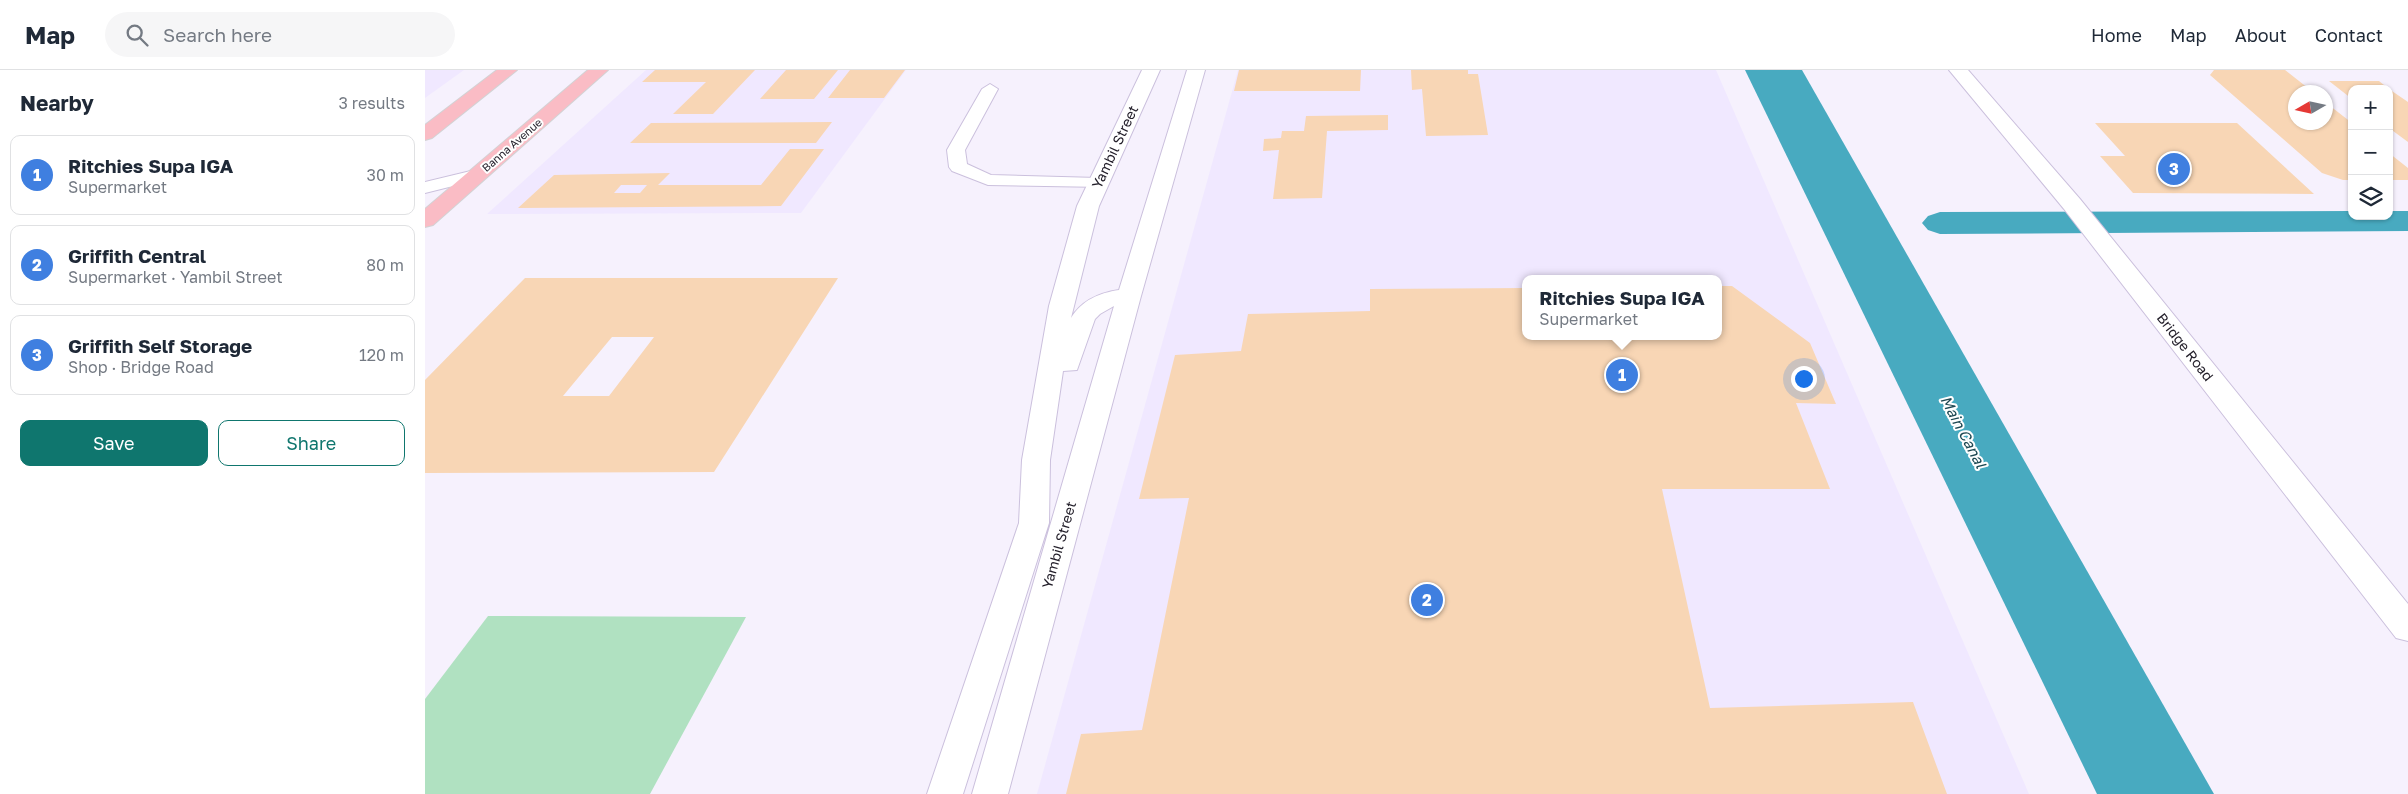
<!DOCTYPE html>
<html lang="en">
<head>
<meta charset="utf-8">
<style>
  :root { --surface:#fff; --page:#f6f6f7; --text:#1f2937; --muted:#747a83; --line:#e0e1e3; --accent:#0f766e }
  body { margin:0; font-family:"Golos Text",sans-serif; background:var(--page); color:var(--text) }
  .controls { position:absolute; right:15px; top:15px; display:grid; overflow:hidden; border-radius:10px; box-shadow:0 1px 4px #0004 }
  .controls button { width:45px; height:45px; display:grid; place-items:center; padding:0; border:0; border-bottom:1px solid var(--line); background:var(--surface); color:var(--text); font:25px sans-serif }
  .compass { position:absolute; left:1863px; top:15px; width:45px; height:45px; border-radius:50%; background:var(--surface); box-shadow:0 1px 4px #0004; rotate:261deg }
  .you { position:absolute; left:1378px; top:308px; width:18px; height:18px; margin:-12px; border:4px solid #fff; border-radius:50%; background:#1a73e8; box-shadow:0 0 0 8px #1a73e833 }
  .badge { display:grid; place-items:center; width:32px; height:32px; border-radius:50%; background:var(--accent); color:#fff; font-size:16px; font-weight:700 }
  .pin { position:absolute; translate:-50% -50%; border:2px solid #fff; box-shadow:0 1px 5px #0006 }
  .popup { position:absolute; left:1097px; top:205px; width:200px; height:65px; box-sizing:border-box; display:grid; place-content:center; border-radius:10px; background:var(--surface); filter:drop-shadow(0 1px 4px #0005); font-size:16px; white-space:nowrap; color:var(--muted) }
  .popup b { font-size:19px; color:var(--text) }
  .popup::after { content:''; position:absolute; left:50%; top:100%; margin-left:-10px; border:10px solid transparent; border-top-color:var(--surface) }
  .list { margin:0; padding:0; list-style:none }
  h2 { display:flex; justify-content:space-between; align-items:center; height:65px; margin:0; padding:0 20px; font-size:21px }
  h2 small { font-size:16px; font-weight:400; color:var(--muted) }
  .list li { display:grid; grid-template-columns:32px 1fr auto; gap:15px; align-items:center; box-sizing:border-box; height:80px; margin:0 10px 10px; padding:0 10px; border:1px solid var(--line); border-radius:10px }
  .list b { display:block; font-size:19px; white-space:nowrap }
  .list p { margin:0; font-size:16px; white-space:nowrap; color:var(--muted) }
  .list em { font-size:16px; font-style:normal; color:var(--muted) }
  .actions { display:flex; gap:10px; padding:15px 20px }
  .actions a { flex:1; padding:11px 0; border:1px solid var(--accent); border-radius:10px; text-align:center; font-size:18px; color:var(--accent) }
  .actions .main { background:var(--accent); color:#fff }
  .icon { flex:none; width:28px; height:28px; fill:none; stroke:currentColor; stroke-width:2; stroke-linecap:round; stroke-linejoin:round }
  .map { position:relative; flex:none; width:1983px; height:724px; overflow:hidden }
  header { display:flex; align-items:center; gap:30px; box-sizing:border-box; height:70px; padding:0 25px; background:var(--surface); border-bottom:1px solid var(--line) }
  header strong { font-size:24px }
  nav { display:flex; gap:28px; margin-inline-start:auto; font-size:18px }
  .search { width:350px; height:45px; background:var(--page); display:flex; align-items:center; gap:12px; box-sizing:border-box; padding:0 18px; border-radius:28px; color:var(--muted); font-size:19px }
  main { display:flex }
  aside { flex:1; background:var(--surface) }
  .map>svg:first-child { display:block }
</style>
</head>
<body>
<header>
<strong>Map</strong>
<div class="search"><svg class="icon" aria-label="search" viewBox="0 0 24 24"><circle cx="10" cy="10" r="6"/><path d="M15 15l6 6"/></svg>Search here</div>
<nav><a>Home</a><a>Map</a><a>About</a><a>Contact</a></nav>
</header>
<main>
<aside>
<h2>Nearby<small>3 results</small></h2>
<ul class="list">
<li><span class="badge" style="background:#3f7fe0">1</span><div><b>Ritchies Supa IGA</b><p>Supermarket</p></div><em>30 m</em></li>
<li><span class="badge" style="background:#3f7fe0">2</span><div><b>Griffith Central</b><p>Supermarket · Yambil Street</p></div><em>80 m</em></li>
<li><span class="badge" style="background:#3f7fe0">3</span><div><b>Griffith Self Storage</b><p>Shop · Bridge Road</p></div><em>120 m</em></li>
</ul>
<div class="actions"><a class="main">Save</a><a>Share</a></div>
</aside>
<div class="map">
<svg width="1983" height="724" viewBox="0 0 1983 724">
  <rect width="100%" height="100%" fill="#f6f1fd"/>
  <path fill="#f0e8ff" fill-rule="evenodd" d="M0,0H39L0,28Z
    M221,0H481L376,143L62,144Z
    M813,0H1291L1604,724H612ZM1101,209H1293V266H1101Z"/>
  <path fill="#b0e1c1" d="M63,546L321,547L225,724H0V629Z"/>
  <path fill="#48aac0" d="M1320,0H1377L1789,724H1672Z"/>
  <g fill="none" stroke-linecap="round" stroke-linejoin="round">
    <path fill="#48aac0" fill-rule="evenodd" d="M1927,141V146H1964V141H1983V161L1515,164L1503,160L1497,153L1503,146L1515,142Z"/>
  </g>
  <path fill="#f8d6b5" fill-rule="evenodd" d="M230,0H330L288,44H248L281,12H217Z
    M361,0H413L389,29H335Z
    M425,0H480L459,28H403Z
    M814,0H936L935,21H809Z
    M986,0H1043V4H1053L1063,65L1001,66L997,19L987,20Z
    M1789,0H1860L1888,22H1870V52H1900V32L1927,53V110H1918L1897,103L1785,5Z
    M1904,11H1954L1964,19H1927V29Z
    M1964,19L1983,32V72L1964,58Z
    M963,45V60L902,61L897,128L848,129L854,80L838,81L839,69L856,68L857,61H879L881,46Z
    M407,52L391,73H205L226,53Z
    M1670,53H1812L1889,124L1708,123L1675,86H1700Z
    M365,79H399L356,136L93,138L129,105L245,103L233,115H336ZM196,115H222L215,123H189Z
    M1964,83L1983,98V110H1964Z
    M100,208H413L289,402L0,403V310ZM187,267H229L184,326H138Z
    M1293,216H1307L1385,273L1411,334L1371,333L1405,419H1237L1285,638L1488,632L1522,724H641L656,664L717,660L764,428L714,429L750,285L816,281L823,244L945,241V219L1101,218V266H1293Z"/>
  <g fill="none" stroke-linecap="round" stroke-linejoin="round">
    <defs>
      <path id="service" d="M565,14L573,19L540,80L542,94L566,105L673,108L679,109L682,113L679,117L563,115L527,101L524,97L522,80L557,19Z
        M54,99L60,100L63,104L60,108L0,123V112Z"/>
      <path id="minor" d="M717,0H735L674,136L646,248C657,230 674,223 694,220L762,0H780L716,226L583,724H547L689,236L675,244L670,249L652,300L638,301L625,390L624,453L538,724H502L594,453L597,390L624,236L652,136Z
        M1524,0H1543L1655,129L1983,534V571L1971,568L1639,139Z"/>
      <path id="primary" d="M72,0H92L7,68L0,70V55Z
        M163,0H183L8,155L0,157V139Z"/>
    </defs>
    <use href="#service" stroke="#cbc0dd" stroke-width="2"/>
    <use href="#minor" stroke="#cbc0dd" stroke-width="2"/>
    <use href="#primary" stroke="#d3d2d4" stroke-width="2"/>
    <use href="#service" fill="#fff" fill-rule="evenodd"/>
    <use href="#minor" fill="#fff" fill-rule="evenodd"/>
    <use href="#primary" fill="#fabcc5" fill-rule="evenodd"/>
  </g>
  <g text-anchor="middle" stroke-width="4" stroke-linejoin="round" paint-order="stroke">
    <g font-size="11" fill="#221e29" stroke="#fff">
      <text transform="translate(87 75) rotate(-41)" y="4">Banna Avenue</text>
    </g>
    <g font-size="14" fill="#221e29" stroke="#fff">
      <text transform="translate(690 77) rotate(-65)" y="5">Yambil Street</text>
      <text transform="translate(1760 277) rotate(52)" y="5">Bridge Road</text>
      <text transform="translate(634 475) rotate(-74)" y="5">Yambil Street</text>
    </g>
    <g font-size="15" font-style="italic" fill="#1d4852" stroke="#fff">
      <text transform="translate(1538 362) rotate(62)" y="5">Main Canal</text>
    </g>
  </g>
</svg>
<div class="controls">
<button>+</button>
<button>−</button>
<button><svg class="icon" aria-label="layers" viewBox="0 0 24 24"><path d="M12 4l9 5-9 5-9-5zM3 14l9 5 9-5"/></svg></button>
</div>
<svg class="compass" viewBox="-18 -18 36 36"><path d="M0-13l5 13h-10z" fill="#e53935"/><path d="M0 13l5-13h-10z" fill="#747a83"/></svg>
<div class="you"></div>
<div class="pin badge" style="left:1197px;top:305px;background:#3f7fe0">1</div>
<div class="popup"><b>Ritchies Supa IGA</b>Supermarket</div>
<div class="pin badge" style="left:1002px;top:530px;background:#3f7fe0">2</div>
<div class="pin badge" style="left:1749px;top:99px;background:#3f7fe0">3</div>
</div>
</main>
</body>
</html>
